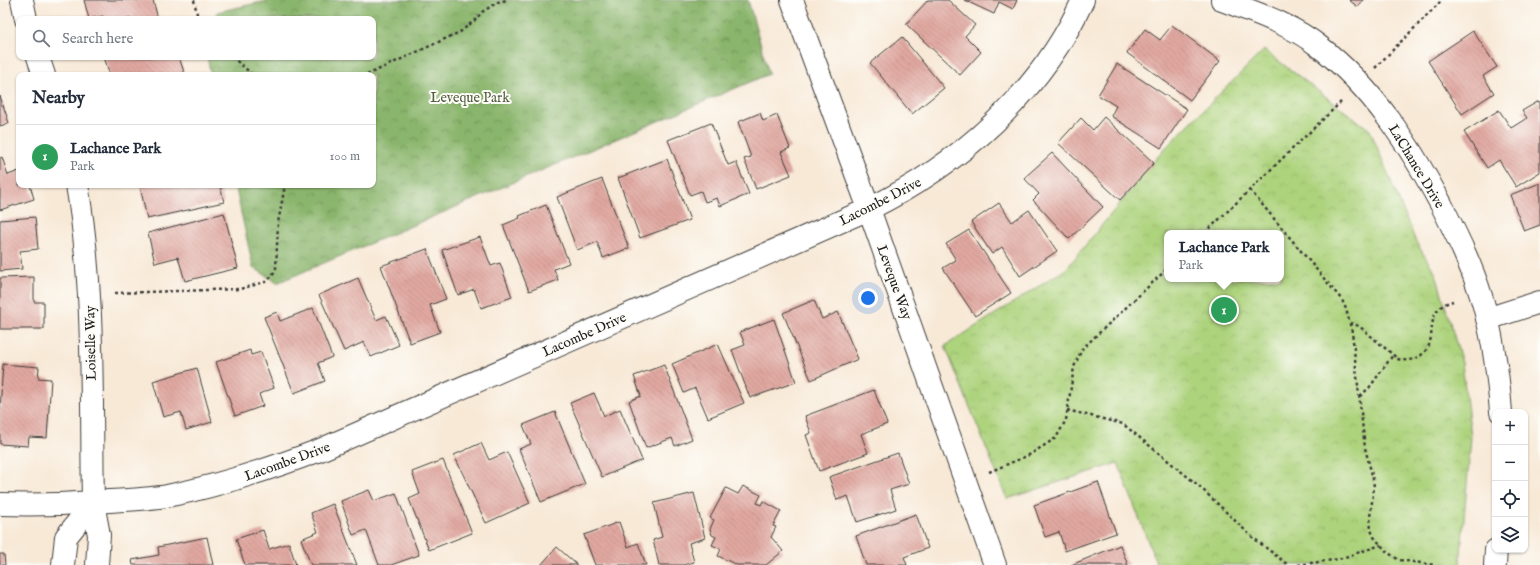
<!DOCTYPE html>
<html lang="en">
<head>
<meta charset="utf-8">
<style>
  :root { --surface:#fff; --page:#f2f2f3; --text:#1f2937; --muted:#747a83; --line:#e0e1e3; --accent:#1a73e8 }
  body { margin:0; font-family:"IM FELL English",serif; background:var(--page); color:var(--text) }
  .controls { position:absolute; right:12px; bottom:12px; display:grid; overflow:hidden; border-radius:8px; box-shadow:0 1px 3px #0004 }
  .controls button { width:36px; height:36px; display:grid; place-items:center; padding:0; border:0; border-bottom:1px solid var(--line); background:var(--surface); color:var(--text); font:20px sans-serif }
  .you { position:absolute; left:868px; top:298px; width:14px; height:14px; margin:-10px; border:3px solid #fff; border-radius:50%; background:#1a73e8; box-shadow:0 0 0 6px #1a73e833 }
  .badge { display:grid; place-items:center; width:26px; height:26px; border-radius:50%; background:var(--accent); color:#fff; font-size:13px; font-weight:700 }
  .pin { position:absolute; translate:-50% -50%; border:2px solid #fff; box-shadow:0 1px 4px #0006 }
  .popup { position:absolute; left:1164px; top:230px; width:120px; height:52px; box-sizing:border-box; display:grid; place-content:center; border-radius:8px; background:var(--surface); filter:drop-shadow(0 1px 3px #0005); font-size:13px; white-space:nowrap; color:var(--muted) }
  .popup b { font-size:15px; color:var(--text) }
  .popup::after { content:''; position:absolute; left:50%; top:100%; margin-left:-8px; border:8px solid transparent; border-top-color:var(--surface) }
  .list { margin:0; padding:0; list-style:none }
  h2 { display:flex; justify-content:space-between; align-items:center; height:52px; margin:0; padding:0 16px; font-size:17px }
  h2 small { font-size:13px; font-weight:400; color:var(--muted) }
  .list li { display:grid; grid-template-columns:26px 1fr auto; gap:12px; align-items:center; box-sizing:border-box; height:64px; padding:0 16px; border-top:1px solid var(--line) }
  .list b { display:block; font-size:15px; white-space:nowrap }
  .list p { margin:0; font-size:13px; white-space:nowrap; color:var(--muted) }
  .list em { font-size:13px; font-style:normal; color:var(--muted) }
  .icon { flex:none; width:22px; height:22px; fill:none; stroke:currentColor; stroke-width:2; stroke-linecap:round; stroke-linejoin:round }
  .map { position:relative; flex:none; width:1540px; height:565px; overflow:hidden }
  .search { position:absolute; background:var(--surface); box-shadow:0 1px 3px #0004; left:16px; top:16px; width:360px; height:44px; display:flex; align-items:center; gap:10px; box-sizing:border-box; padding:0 14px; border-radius:8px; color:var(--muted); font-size:15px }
  .panel { position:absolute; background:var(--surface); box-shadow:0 1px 3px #0004; left:16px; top:72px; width:360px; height:116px; border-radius:8px }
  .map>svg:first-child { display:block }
</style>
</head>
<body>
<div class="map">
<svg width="1540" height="565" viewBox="0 0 1540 565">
  <defs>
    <pattern id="forest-crowns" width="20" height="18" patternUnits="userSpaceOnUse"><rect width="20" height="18" fill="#8ab56c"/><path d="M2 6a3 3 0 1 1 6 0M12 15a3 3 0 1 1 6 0" fill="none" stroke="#709258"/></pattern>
    <pattern id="park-crowns" width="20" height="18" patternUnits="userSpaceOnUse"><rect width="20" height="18" fill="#add37d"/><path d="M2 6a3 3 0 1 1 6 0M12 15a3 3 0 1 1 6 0" fill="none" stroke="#94b56b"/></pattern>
    <pattern id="building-back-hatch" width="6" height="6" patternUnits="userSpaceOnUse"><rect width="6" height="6" fill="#e0a7a0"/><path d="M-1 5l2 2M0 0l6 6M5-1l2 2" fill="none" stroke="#c08f89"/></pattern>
  </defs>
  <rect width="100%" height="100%" fill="#fdfcf7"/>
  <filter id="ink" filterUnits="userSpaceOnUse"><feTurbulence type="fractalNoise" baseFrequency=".025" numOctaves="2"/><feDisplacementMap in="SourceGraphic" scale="8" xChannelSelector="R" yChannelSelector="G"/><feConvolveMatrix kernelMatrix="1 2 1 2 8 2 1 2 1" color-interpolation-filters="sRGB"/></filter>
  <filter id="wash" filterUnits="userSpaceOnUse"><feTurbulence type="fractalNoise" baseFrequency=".012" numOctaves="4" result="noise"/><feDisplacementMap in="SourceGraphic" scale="16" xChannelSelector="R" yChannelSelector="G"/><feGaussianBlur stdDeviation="0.9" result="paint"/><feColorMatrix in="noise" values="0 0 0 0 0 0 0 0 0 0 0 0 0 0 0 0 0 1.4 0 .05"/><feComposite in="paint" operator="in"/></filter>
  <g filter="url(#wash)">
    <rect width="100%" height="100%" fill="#f8e9d7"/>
    <path fill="url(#forest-crowns)" stroke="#536844" d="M271,0H748L769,74L277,283L253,267L235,185H373V75H211L207,57H373V19H215L217,12Z"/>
    <path fill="url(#park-crowns)" stroke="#64784c" fill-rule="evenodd" d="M1264,50L1370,130L1416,242L1436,274L1462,363L1471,437L1460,565H1157L1118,463L1007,499L945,346L1066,269L1165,148ZM1167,233H1281V279H1167Z"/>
    <g id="blocks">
      <path fill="url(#building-back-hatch)" d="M84,0H153L158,19H104L103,16L89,19Z
        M928,0H948L975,25L965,36L981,52L960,75L906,24Z
        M964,0H1017L1013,9L999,2L994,14Z
        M1349,0H1363L1358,7Z
        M1172,25L1220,61L1190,100L1127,53L1145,29L1160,40Z
        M1473,31L1497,67L1483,76L1494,93L1462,114L1428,61Z
        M902,37L944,88L912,114L870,63Z
        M104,57H179L185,75H110Z
        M1117,64L1187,109L1161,148L1111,116L1116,106L1098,95Z
        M0,96L9,123L0,126Z
        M1539,101L1540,103V172L1516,187L1499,160L1487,168L1464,132L1499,110L1511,128L1527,118L1522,111Z
        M760,113L763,121L777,115L790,148L781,152L791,175L756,189L744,159L751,157L738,122Z
        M1104,117L1154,163L1120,200L1058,143L1081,118L1093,130Z
        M711,123L728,165L736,162L749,194L720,206L717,198L705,202L701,191L690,195L668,140Z
        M1052,153L1103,207L1069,239L1033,200L1039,194L1024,178Z
        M2,157L8,175L19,171V185H30L34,199L0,210V158Z
        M667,159L690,220L640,238L618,178Z
        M602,179L629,248L603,258L597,242L577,250L557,197Z
        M1540,183V225L1524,231L1510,195Z
        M145,185H220L224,202L147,219L140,186Z
        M999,203L1012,222L1029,210L1057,251L1020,276L1002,247L992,254L971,222Z
        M546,205L569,263L554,269L558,280L529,291L503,225L520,218L519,216Z
        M224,213L238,268L185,281L178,257L155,263L148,233Z
        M35,217L38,249L20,251L22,269L0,271V220Z
        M969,230L1011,293L975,316L943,268L956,260L946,244Z
        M480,237L491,266L500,263L512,297L481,308L474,289L458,295L442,250Z
        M427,249L446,299L430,305L440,332L410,343L381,266Z
        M34,277V302H44V329H0V278Z
        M358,278L376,320L386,316L399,345L371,357L364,342L344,351L319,295Z
        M814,300L822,319L838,312L858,359L811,380L783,313Z
        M313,308L332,357L318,363L325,381L294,393L264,317L277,312L280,321Z
        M774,319L796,382L750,398L732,350L745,345L740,332Z
        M718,344L744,403L708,418L695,388L684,393L672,364Z
        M250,350L251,355L261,352L274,388L259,394L263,406L235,416L216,362Z
        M3,364L39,367L38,378L51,379L47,438L29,437L28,446L0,444V409Z
        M664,365L692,439L675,446L672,438L646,448L629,401L641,396L634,376Z
        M197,368L212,422L186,430L181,412L163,417L153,381Z
        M874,390L887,424L861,434L868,453L819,471L806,435L811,433L805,416Z
        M594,393L604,416L620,409L642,460L602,477L570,403Z
        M555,412L585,484L541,502L519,449L531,444L523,425Z
        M481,443L489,460L507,452L530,503L486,523L454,455Z
        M898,453L909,484L890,490L896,509L857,522L848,496L837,500L829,477Z
        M443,460L472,533L429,550L409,499L420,494L412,472Z
        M1098,482L1116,533L1065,551L1059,532L1045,537L1034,505Z
        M743,486L761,495L757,503L761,505L763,501L781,511L773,526L776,527L771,537L783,551L766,565H737L718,556L721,549L712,545L716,537L712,535L710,529L714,520L710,518L726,488L738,494Z
        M369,490L374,501L396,493L419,555L391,565H379L366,530L353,535L341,501Z
        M694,493L705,538L689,543L694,562L683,565H659L653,540L662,537L654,503Z
        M333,504L357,565H311L301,539L318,532L311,513Z
        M916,514L928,548L904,557L907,565H866L856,536Z
        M619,522L628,547L638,543L646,565H595L584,535Z
        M263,530L269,549L289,543L296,565H245L236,539Z
        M207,537L213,565H133L132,560L159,555L158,547Z
        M1120,545L1128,565H1071Z
        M557,547L577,565H541Z
        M0,554H4L5,565H0Z"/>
    </g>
  </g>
  <g filter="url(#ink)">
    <use href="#blocks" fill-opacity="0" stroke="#3d3b38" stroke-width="1"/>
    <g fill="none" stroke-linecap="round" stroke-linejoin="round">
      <defs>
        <path id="minor" d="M22,0L26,19
          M792,0L869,209L995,565
          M1222,0C1256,13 1291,24 1320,47C1373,88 1410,146 1441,204C1456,234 1471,264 1481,296C1493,334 1498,373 1501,412
          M38,57L44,75
          M77,185C95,290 91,397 93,503
          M1487,319L1540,302
          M0,504C36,505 73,504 109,501C128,500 148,499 167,496C219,486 270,469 320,450L869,209C960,164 1040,94 1083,0
          M63,565L66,537L93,503L99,535L97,565
          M1495,565L1496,550"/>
      </defs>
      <use href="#minor" stroke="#3d3b38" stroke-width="24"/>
      <path stroke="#3d3b38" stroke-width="2.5" stroke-dasharray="3 3" stroke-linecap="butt" d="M194,0L197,14L201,19
        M232,57L253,75
        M1375,68L1442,0
        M367,75L460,32L475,20L482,12L498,2L507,0
        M1250,190L1342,300L1346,309L1352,332L1365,448L1373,479L1374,487L1370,517L1371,530L1374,537L1387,552L1399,560L1435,565
        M1205,233L1343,100
        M115,293L240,289L265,282L272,276L276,268L278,223L285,185
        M1350,323L1359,326L1398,359C1410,363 1424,357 1429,345C1433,334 1430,321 1437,311C1441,305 1447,303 1453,301
        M1360,396L1369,388L1393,355
        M1067,410L1123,424L1199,486L1251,536L1288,565
        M989,472L1029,455L1056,438L1066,420L1074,367L1082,349L1167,269
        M1298,565L1339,559L1381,545"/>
      <use href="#minor" stroke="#fff" stroke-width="22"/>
    </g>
  </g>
  <g text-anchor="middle" stroke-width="4" stroke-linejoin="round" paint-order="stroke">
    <g font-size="14" fill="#4f5c3e" stroke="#fdfcf7">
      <text x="470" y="102">Leveque Park</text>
    </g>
    <g font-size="14" fill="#1c1c1c" stroke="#fdfcf7">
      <text transform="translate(1417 166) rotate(59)" y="5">LaChance Drive</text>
      <text transform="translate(880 201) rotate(-27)" y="5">Lacombe Drive</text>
      <text transform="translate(895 282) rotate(70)" y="5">Leveque Way</text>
      <text transform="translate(584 334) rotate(-24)" y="5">Lacombe Drive</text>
      <text transform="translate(90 343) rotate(-91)" y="5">Loiselle Way</text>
      <text transform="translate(287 461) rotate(-20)" y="5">Lacombe Drive</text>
    </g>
  </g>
</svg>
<div class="controls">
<button>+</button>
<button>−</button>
<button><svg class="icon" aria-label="locate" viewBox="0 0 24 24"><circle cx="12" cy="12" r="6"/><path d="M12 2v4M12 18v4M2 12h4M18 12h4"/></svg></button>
<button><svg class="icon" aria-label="layers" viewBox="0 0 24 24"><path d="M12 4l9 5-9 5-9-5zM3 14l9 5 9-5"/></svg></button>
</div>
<div class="you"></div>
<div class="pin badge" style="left:1224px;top:310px;background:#2e9e5b">1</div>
<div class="popup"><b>Lachance Park</b>Park</div>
<div class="search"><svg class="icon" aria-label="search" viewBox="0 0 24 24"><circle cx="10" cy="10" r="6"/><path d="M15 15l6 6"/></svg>Search here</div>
<section class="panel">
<h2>Nearby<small></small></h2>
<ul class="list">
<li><span class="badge" style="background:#2e9e5b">1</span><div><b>Lachance Park</b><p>Park</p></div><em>100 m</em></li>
</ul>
</section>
</div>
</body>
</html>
